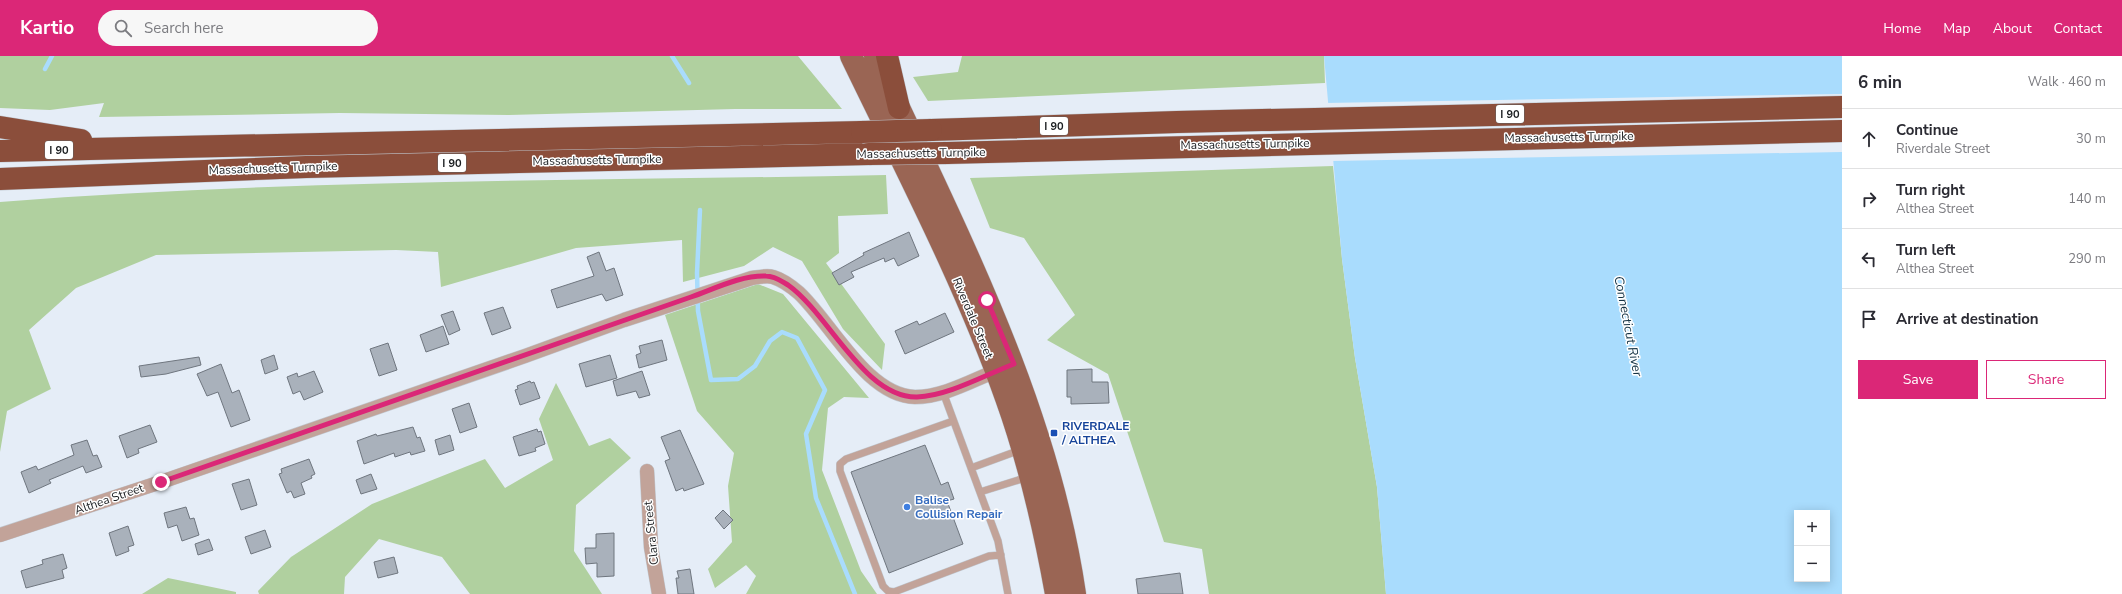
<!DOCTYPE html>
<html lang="en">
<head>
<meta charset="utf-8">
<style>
  :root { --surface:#fff; --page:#f7f7f7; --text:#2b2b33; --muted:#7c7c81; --line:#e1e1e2; --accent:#db2777 }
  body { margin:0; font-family:"Nunito Sans",sans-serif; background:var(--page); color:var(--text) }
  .controls { position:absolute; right:12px; bottom:12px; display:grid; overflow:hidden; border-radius:0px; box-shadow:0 2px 10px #0003 }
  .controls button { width:36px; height:36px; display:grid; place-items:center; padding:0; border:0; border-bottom:1px solid var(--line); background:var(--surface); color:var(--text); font:20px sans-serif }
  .stop { position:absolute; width:12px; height:12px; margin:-9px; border:3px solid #db2777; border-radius:50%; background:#fff }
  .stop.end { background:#db2777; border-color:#fff; box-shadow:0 1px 4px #0008 }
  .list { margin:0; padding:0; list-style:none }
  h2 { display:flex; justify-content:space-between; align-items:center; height:52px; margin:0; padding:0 16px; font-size:17px }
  h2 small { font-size:13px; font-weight:400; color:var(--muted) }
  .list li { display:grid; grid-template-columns:26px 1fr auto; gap:12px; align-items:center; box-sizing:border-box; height:60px; padding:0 16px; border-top:1px solid var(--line) }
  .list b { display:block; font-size:15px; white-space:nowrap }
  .list p { margin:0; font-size:13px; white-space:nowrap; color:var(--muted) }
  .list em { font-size:13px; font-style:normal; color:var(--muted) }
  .actions { display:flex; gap:8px; padding:12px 16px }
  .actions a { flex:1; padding:9px 0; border:1px solid var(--accent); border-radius:0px; text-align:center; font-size:14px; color:var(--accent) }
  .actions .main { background:var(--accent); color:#fff }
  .icon { flex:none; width:22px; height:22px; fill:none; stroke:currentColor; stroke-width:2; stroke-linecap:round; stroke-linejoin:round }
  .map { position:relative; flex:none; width:1842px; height:538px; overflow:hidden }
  header { display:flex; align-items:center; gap:24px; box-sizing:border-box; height:56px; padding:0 20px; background:var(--accent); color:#fff }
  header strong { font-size:19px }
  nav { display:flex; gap:22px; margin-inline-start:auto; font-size:14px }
  .search { width:280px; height:36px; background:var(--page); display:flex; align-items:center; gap:10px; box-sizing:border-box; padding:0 14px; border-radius:22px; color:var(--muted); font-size:15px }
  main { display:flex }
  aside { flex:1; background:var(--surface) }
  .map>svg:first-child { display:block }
</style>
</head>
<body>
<header>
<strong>Kartio</strong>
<div class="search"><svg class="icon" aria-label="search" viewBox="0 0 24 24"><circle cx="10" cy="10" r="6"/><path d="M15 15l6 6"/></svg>Search here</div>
<nav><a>Home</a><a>Map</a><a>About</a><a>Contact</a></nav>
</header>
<main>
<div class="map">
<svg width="1842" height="538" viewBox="0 0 1842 538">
  <rect width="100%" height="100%" fill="#e5edf7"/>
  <path fill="#b0d09f" d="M0,0H798L842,53H735L509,59L340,57L99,61L104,47L50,54L0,52Z
    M962,0H1324L1325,27L928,45L913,21L958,16Z
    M1333,110L1342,203L1355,302L1377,431L1386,538H1209L1202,493L1164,486L1108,318L1047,284L1075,259L1024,182L990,172L970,122Z
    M886,119L888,158L838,160L839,197L826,207L885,288L882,314L843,273L802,205L773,191L744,210L683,226L682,184L576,192L441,231L438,196L396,194L156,199L76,232L29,274L51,333L7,355L0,396V146C295,123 591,125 886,119Z
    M758,228L783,238L869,342L844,341L828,352L822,414L861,515L877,538H746L756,520L746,509L715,532L708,513L732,486L728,430L734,397L697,355L665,259Z
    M556,327L589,390L610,382L631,402L576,449L574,495L602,538H470L442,501L379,483L345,521L344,538H259L258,535L291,501L372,448L485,403L505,432L553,404L539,363Z
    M168,522L236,536V538H142Z"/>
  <path fill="#a9dcfd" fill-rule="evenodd" d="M1324,0H1842V538H1386L1377,431L1355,302L1342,203ZM1797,457H1827V523H1797Z"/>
  <path fill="#e5edf7" d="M1842,38V96L1331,105L1325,47Z"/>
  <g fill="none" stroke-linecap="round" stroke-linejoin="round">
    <path stroke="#a9dcfd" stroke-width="4.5" d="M672,0L689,27
      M45,13L52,0
      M700,154L697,217L698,255L711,324L738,323L755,310L770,285L782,276L797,282L825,334L806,378L816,442L855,538"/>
  </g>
  <path fill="#a9b1bb" stroke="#6f767f" d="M909,176L919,200L898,210L894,202L885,206L884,202L851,216L854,221L839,229L832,217L864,199L863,197Z
    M599,196L606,215L614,212L623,239L606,245L602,238L557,252L551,234L594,220L587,201Z
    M503,251L511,272L492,279L484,257Z
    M453,255L460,274L449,279L441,259Z
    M945,257L954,276L905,298L895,275L917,265L919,269Z
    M443,270L449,288L426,296L420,279Z
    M662,284L667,304L639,312L636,299L641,297L639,290Z
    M388,287L397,314L379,320L370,293Z
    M274,299L278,313L265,318L261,304Z
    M610,299L617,322L586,331L579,308Z
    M199,301L201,309L166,318L141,321L139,310Z
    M221,308L232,337L239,334L250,364L231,371L218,336L207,340L197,318Z
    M1092,313V326H1108L1109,347L1071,348V341H1067V314Z
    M314,315L323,336L304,344L300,335L293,338L287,321L297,317L298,321Z
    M642,315L650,339L639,342L636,335L617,340L613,325Z
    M530,325L531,327L534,326L540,342L520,349L515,334L518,333L517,330Z
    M469,347L477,371L460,377L452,353Z
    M150,369L157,386L138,393L139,397L127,402L119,380Z
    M413,371L417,382L420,381L425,395L411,399L410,396L395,401L394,397L364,408L357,385L376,378L377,380Z
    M537,373L538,376L541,375L545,388L535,392L536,395L519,400L513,381Z
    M680,374L704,428L684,435L683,432L676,435L665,405L670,403L661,381Z
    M450,379L454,394L439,399L435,384Z
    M87,384L93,400L97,399L102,411L86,417L83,410L49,424L51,427L29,437L21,416L36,410L38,414L74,399L71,389Z
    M925,389L941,429L948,426L954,443L947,445L963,488L889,517L851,416Z
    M309,403L315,418L311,420L312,422L301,427L305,438L294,442L291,435L287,437L279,418L282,417L281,413Z
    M371,418L377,433L361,438L356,424Z
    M249,423L257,449L241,454L232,428Z
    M186,451L190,463L194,462L199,479L182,485L177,469L168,472L164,457Z
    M723,454L733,464L724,473L715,462Z
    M128,470L134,489L128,491L129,495L116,500L109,477Z
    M265,474L271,491L251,498L245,481Z
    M614,477V520L597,521V507L586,508L585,492H596V478Z
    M209,483L213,494L198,499L195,488Z
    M63,498L67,512L62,514L64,522L26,532L21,515L43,508L42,504Z
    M394,501L398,517L378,522L374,506Z
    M690,513L694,538H678L676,522H679L677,515Z
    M1180,517L1183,538H1138L1136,523Z"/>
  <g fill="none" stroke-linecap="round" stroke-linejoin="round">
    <defs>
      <path id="lane" d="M943,336L998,485L1008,538
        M953,365L846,403L840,408V415L883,530L888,535L894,536L989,500L1001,499
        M971,412L1020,394
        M980,436L1028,421"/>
      <path id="street" d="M647,415L651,491L659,538
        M0,479L161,426L525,300L624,264L752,222C759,221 767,219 773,221C783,224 792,231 799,237C832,268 867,340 915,341C943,341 971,325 996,315"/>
      <path id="primary" d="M851,0C905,112 964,224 1006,342C1029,406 1044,471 1056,538
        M875,0C955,174 1047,346 1075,538"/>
      <path id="highway" d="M887,0L899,52
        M0,71L81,84
        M931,74L1177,66L1842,51
        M0,95L862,76
        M946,97L1842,75
        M0,123L306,111L869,98"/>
    </defs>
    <use href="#lane" stroke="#c0c8d0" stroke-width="8"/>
    <use href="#street" stroke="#c0c8d0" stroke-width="15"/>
    <use href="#primary" stroke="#c0c8d0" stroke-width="23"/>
    <use href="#highway" stroke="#c0c8d0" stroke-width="23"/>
    <use href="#lane" stroke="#c2a399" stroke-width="7"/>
    <use href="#street" stroke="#c2a399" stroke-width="14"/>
    <use href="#primary" stroke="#9a6554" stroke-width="22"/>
    <use href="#highway" stroke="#8b4e3b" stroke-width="22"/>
    <defs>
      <path id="highway-bridge" d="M862,76L931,74
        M869,98L946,97"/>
    </defs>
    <use href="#highway-bridge" stroke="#c0c8d0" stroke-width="23" stroke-linecap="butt"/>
    <use href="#highway-bridge" stroke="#8b4e3b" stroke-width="22"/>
  </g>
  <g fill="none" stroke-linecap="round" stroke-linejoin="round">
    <path stroke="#db2777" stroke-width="5" d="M161,426L691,241C714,233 741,219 766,220C775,220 781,225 788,229C829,258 864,342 917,341C948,340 985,319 1014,308L987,244"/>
  </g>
  <rect fill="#1a4fb4" stroke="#fff" stroke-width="1.5" x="1050" y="373" width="8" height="8" rx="2"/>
  <circle fill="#3f7fe0" stroke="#fff" stroke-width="1.5" cx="907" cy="451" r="4"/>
  <g text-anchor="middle" stroke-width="3" stroke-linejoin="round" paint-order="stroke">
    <g fill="#fff" stroke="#5f6163" stroke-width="1">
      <rect x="1496" y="49" width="28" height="18" rx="3"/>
      <rect x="1040" y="61" width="28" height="18" rx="3"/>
      <rect x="45" y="85" width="28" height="18" rx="3"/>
      <rect x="438" y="98" width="28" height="18" rx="3"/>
    </g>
    <g font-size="11" font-weight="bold" fill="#1a1d20">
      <text x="1510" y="62">I 90</text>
      <text x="1054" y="74">I 90</text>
      <text x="59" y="98">I 90</text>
      <text x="452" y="111">I 90</text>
    </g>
    <g font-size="12" fill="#1a1d20" stroke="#fff">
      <text transform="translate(1569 81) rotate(-1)" y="4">Massachusetts Turnpike</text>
      <text transform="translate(1245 88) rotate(-1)" y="4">Massachusetts Turnpike</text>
      <text transform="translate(921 97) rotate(-1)" y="4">Massachusetts Turnpike</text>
      <text transform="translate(597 104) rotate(-1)" y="4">Massachusetts Turnpike</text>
      <text transform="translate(273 112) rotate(-2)" y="4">Massachusetts Turnpike</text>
      <text transform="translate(973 262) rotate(67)" y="4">Riverdale Street</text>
      <text transform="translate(109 443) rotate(-19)" y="4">Althea Street</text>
      <text transform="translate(651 477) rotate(-96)" y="4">Clara Street</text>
    </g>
    <g font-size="12" font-weight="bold" fill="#164399" stroke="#fff" text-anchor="start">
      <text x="1062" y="374">RIVERDALE<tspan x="1062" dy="14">/ ALTHEA</tspan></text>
    </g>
    <g font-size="12" font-weight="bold" fill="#366cbe" stroke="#fff" text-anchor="start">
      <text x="915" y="448">Balise<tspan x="915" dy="14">Collision Repair</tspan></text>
    </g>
    <g font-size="13" font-style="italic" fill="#153344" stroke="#fff">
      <text transform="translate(1629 270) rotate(79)" y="5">Connecticut River</text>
    </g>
  </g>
</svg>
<div class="controls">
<button>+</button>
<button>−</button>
</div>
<div class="stop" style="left:987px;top:244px"></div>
<div class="stop end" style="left:161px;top:426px"></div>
</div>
<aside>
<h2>6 min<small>Walk · 460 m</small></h2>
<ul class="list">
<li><svg class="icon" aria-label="ahead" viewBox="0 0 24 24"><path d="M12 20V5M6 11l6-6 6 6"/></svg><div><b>Continue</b><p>Riverdale Street</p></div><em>30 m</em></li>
<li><svg class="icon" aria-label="right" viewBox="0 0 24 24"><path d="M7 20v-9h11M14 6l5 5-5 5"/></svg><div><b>Turn right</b><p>Althea Street</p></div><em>140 m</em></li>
<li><svg class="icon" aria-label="left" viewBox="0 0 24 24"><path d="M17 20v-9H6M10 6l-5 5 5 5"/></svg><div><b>Turn left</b><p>Althea Street</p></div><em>290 m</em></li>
<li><svg class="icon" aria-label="arrive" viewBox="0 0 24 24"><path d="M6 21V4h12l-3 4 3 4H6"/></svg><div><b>Arrive at destination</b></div></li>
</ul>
<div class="actions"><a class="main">Save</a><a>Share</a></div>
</aside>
</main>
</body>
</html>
